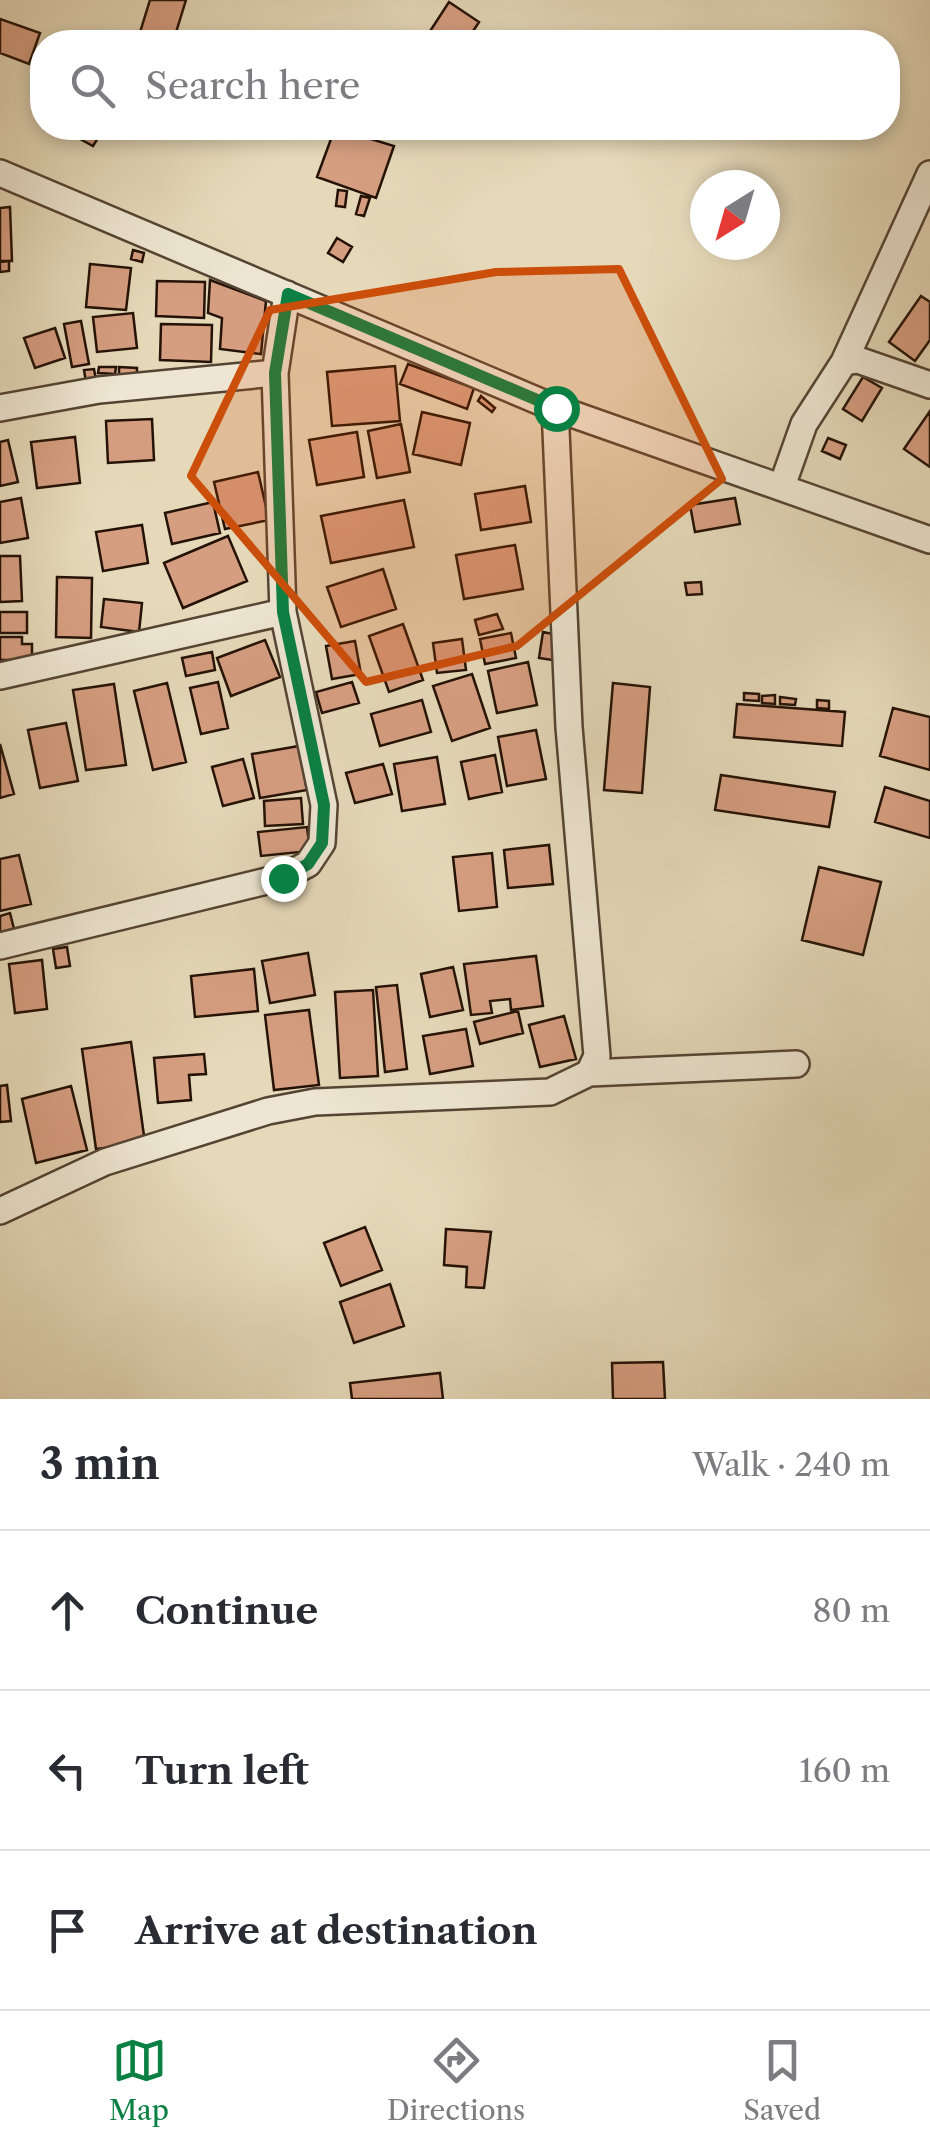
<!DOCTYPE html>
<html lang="en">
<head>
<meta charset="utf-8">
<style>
  :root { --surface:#fff; --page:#f2f2f3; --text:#2b2b33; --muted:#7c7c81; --line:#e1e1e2; --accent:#0b8043 }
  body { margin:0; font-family:"Libre Caslon Text",serif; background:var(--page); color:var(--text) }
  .compass { position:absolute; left:690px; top:170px; width:90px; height:90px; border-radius:50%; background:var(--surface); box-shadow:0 5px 15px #0003; rotate:217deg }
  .stop { position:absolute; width:30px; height:30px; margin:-22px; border:8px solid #0b8043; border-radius:50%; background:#fff }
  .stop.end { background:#0b8043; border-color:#fff; box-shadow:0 2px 10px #0008 }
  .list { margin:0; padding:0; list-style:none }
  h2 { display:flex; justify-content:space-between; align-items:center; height:130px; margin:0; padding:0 40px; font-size:42px }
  h2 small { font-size:32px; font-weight:400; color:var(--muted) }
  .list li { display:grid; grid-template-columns:65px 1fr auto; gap:30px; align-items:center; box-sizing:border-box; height:160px; padding:0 40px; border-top:2px solid var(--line) }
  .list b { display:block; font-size:38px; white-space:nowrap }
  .list em { font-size:32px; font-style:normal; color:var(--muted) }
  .icon { flex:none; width:55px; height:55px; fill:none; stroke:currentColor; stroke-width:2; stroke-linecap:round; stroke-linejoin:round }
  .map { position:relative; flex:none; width:930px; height:1399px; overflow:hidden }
  .search { position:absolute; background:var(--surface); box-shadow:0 5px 15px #0003; left:30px; right:30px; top:30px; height:110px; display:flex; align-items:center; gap:25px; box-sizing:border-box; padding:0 35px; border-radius:40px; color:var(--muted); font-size:38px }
  .sheet { height:610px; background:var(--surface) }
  nav { display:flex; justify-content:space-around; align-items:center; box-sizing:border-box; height:140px; border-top:2px solid var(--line); background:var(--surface); font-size:28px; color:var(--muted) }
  nav a { display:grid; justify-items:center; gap:5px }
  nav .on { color:var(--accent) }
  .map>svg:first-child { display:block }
</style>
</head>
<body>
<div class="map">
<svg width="930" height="1399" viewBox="0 0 930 1399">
  <rect width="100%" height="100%" fill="#e5d9b9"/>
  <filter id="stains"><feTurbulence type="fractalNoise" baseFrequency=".002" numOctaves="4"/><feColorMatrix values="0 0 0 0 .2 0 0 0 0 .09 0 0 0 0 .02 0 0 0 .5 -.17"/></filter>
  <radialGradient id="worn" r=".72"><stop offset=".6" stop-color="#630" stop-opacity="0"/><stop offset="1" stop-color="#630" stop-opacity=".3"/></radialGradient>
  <path fill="#d69e81" stroke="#241206" stroke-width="2.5" d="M150,0H186L173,42H137Z
    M449,2L479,22L466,42H423Z
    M0,19L40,33L29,64L0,53Z
    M60,128H104L93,146Z
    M335,128L394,146L376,198L317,177Z
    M338,190L347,191L345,207L336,206Z
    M361,196L370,198L364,216L356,214Z
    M10,207L12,261H0V208Z
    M337,238L352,247L343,262L328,253Z
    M133,250L144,253L142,262L131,259Z
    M9,261V271L0,272V262Z
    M90,264L131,268L126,310L86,307Z
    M210,280L266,301L261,354L220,349L222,318L208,313Z
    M157,281L205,282L204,318L156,316Z
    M921,296L930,302V340L915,361L889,342Z
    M133,313L137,348L97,352L93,317Z
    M81,321L89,364L72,367L64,324Z
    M161,324L212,325L211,362L160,360Z
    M55,328L65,358L35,368L24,338Z
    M408,364L474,388L467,409L400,384Z
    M395,366L400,421L332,426L327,372Z
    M99,367H116L115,374L98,373Z
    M119,367L137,368V377L119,376Z
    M94,369L97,386L87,388L84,370Z
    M863,377L882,388L862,421L843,409Z
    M481,396L495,408L492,412L478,401Z
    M930,411V467L904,449Z
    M422,412L470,423L461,465L413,454Z
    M152,419L154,460L108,463L106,421Z
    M401,424L410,472L377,478L368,431Z
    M357,432L364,477L317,485L309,440Z
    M75,437L80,483L37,488L31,442Z
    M828,438L846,445L840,459L822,451Z
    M8,440L18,482L0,486V442Z
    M258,472L269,520L225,529L214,482Z
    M525,486L531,522L481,530L475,494Z
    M21,498L28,538L0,543V502Z
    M735,498L740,524L695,532L690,505Z
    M404,500L414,547L331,563L321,516Z
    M213,502L220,533L172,544L165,513Z
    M142,525L148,563L103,571L96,532Z
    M228,536L247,581L183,608L164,563Z
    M515,545L523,589L464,599L456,555Z
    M0,556H20L22,601L0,602Z
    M383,569L396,609L341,627L327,587Z
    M57,577L92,578L91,638L56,637Z
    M701,582L702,594L687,595L685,583Z
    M104,599L142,603L139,632L101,627Z
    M0,612H27V633H0Z
    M497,614L503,629L479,635L475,620Z
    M403,624L423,680L389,692L369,636Z
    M543,632L558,635L553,660L539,658Z
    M511,633L516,658L485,664L480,639Z
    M0,637H22V644H32V660H0Z
    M462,639L466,670L437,673L433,643Z
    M265,640L280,677L231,696L217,658Z
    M355,641L361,674L332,679L326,646Z
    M212,652L215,670L186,676L182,658Z
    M528,662L537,705L497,713L488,671Z
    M472,674L490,728L452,741L433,686Z
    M218,682L228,728L201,734L190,688Z
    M352,682L359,703L322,713L316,692Z
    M167,683L186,762L153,770L134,691Z
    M613,683L650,687L642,793L604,790Z
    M114,684L126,765L86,770L73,690Z
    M744,693L759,694V701L744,700Z
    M775,695V704L762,703V696Z
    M780,697L796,699L795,705L780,704Z
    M422,700L431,732L380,746L371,714Z
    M817,700L829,701V709L817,708Z
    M737,704L845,712L842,746L734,737Z
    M893,708L930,717V770L880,756Z
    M66,723L78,781L40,788L28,730Z
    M536,730L546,779L507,786L498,737Z
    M0,744L14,794L0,798Z
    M299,746L307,790L260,798L252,754Z
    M495,755L502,792L469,799L461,762Z
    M437,757L445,804L402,811L394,764Z
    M243,759L254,798L223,806L212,767Z
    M383,764L392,794L355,803L346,773Z
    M721,775L835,792L829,827L715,810Z
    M885,787L930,801V838L875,822Z
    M301,798L303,824L265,826L264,801Z
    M307,827L310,851L261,856L258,832Z
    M549,845L553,884L508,888L504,850Z
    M492,853L497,907L459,911L453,857Z
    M19,855L31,904L0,911V859Z
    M819,867L881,882L863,955L802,940Z
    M10,913L14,929L0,933V916Z
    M67,947L70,966L56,968L53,949Z
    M308,953L315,995L270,1003L262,961Z
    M536,956L543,1006L511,1010L510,999L490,1001L492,1013L471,1015L464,964Z
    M42,960L47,1009L15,1013L9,964Z
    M453,967L463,1010L430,1017L421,974Z
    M254,969L258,1011L195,1017L191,976Z
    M397,985L407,1069L385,1072L376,987Z
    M373,990L378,1076L340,1078L335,992Z
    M309,1010L319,1085L274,1090L265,1015Z
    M518,1011L523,1033L480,1044L474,1022Z
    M564,1016L576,1059L540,1067L529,1025Z
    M466,1029L473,1066L430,1074L423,1036Z
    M131,1042L145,1143L96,1149L82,1049Z
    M204,1054L206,1074L189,1075L191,1100L158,1103L154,1058Z
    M7,1085L11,1121L0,1122V1086Z
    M71,1086L87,1150L36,1163L22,1099Z
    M365,1227L382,1270L341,1286L324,1243Z
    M446,1229L491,1232L484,1288L466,1287L467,1267L444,1265Z
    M390,1284L404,1326L354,1343L340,1302Z
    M663,1362L665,1399H613L612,1363Z
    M440,1373L443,1399H352L350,1383Z"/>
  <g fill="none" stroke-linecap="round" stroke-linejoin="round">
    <defs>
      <path id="street" d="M0,173L555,408L930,540
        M844,362L930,174
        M0,408L99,390L275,373
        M782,486L804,424L844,362L858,360L930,385
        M0,676L283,612
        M0,946L283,877L308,864L322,843L324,805L283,612L275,373L287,294
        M589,1073L796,1064
        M0,1211L105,1162L268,1111L315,1102L550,1092L589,1073L597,1056L569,727L555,408"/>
    </defs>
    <use href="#street" stroke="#544433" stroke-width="30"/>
    <use href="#street" stroke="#eee6d2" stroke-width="25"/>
  </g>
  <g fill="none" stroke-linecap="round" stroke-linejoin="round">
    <path stroke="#0b8043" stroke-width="12" d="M283,878L308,864L322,843L324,805L283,612L275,373L288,294L556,408"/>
  </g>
  <path fill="#cb4e0b" fill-opacity="0.2" stroke="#cb4e0b" stroke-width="8" stroke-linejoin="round" d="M619,269L722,479L517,646L366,682L191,476L270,310L496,272Z"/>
  <rect width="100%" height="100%" filter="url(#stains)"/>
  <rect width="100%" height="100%" fill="url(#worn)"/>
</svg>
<svg class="compass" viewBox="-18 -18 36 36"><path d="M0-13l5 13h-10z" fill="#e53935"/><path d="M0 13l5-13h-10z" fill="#7c7c81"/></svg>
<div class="stop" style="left:556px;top:408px"></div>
<div class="stop end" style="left:283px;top:878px"></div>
<div class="search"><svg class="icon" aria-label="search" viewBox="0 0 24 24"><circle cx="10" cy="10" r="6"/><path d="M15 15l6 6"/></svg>Search here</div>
</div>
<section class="sheet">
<h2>3 min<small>Walk · 240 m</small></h2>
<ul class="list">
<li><svg class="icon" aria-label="ahead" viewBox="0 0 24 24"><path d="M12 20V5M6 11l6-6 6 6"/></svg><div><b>Continue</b></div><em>80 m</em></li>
<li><svg class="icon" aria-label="left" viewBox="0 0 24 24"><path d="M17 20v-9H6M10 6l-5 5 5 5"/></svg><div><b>Turn left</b></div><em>160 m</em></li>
<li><svg class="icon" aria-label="arrive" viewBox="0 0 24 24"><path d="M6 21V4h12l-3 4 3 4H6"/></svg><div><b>Arrive at destination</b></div></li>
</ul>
</section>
<nav>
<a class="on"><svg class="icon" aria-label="map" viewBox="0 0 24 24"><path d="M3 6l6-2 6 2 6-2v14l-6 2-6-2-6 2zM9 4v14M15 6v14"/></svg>Map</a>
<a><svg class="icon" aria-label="directions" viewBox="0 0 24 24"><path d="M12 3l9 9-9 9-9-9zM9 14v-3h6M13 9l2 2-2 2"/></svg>Directions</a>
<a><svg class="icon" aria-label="saved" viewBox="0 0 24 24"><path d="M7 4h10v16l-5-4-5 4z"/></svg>Saved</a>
</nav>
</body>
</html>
